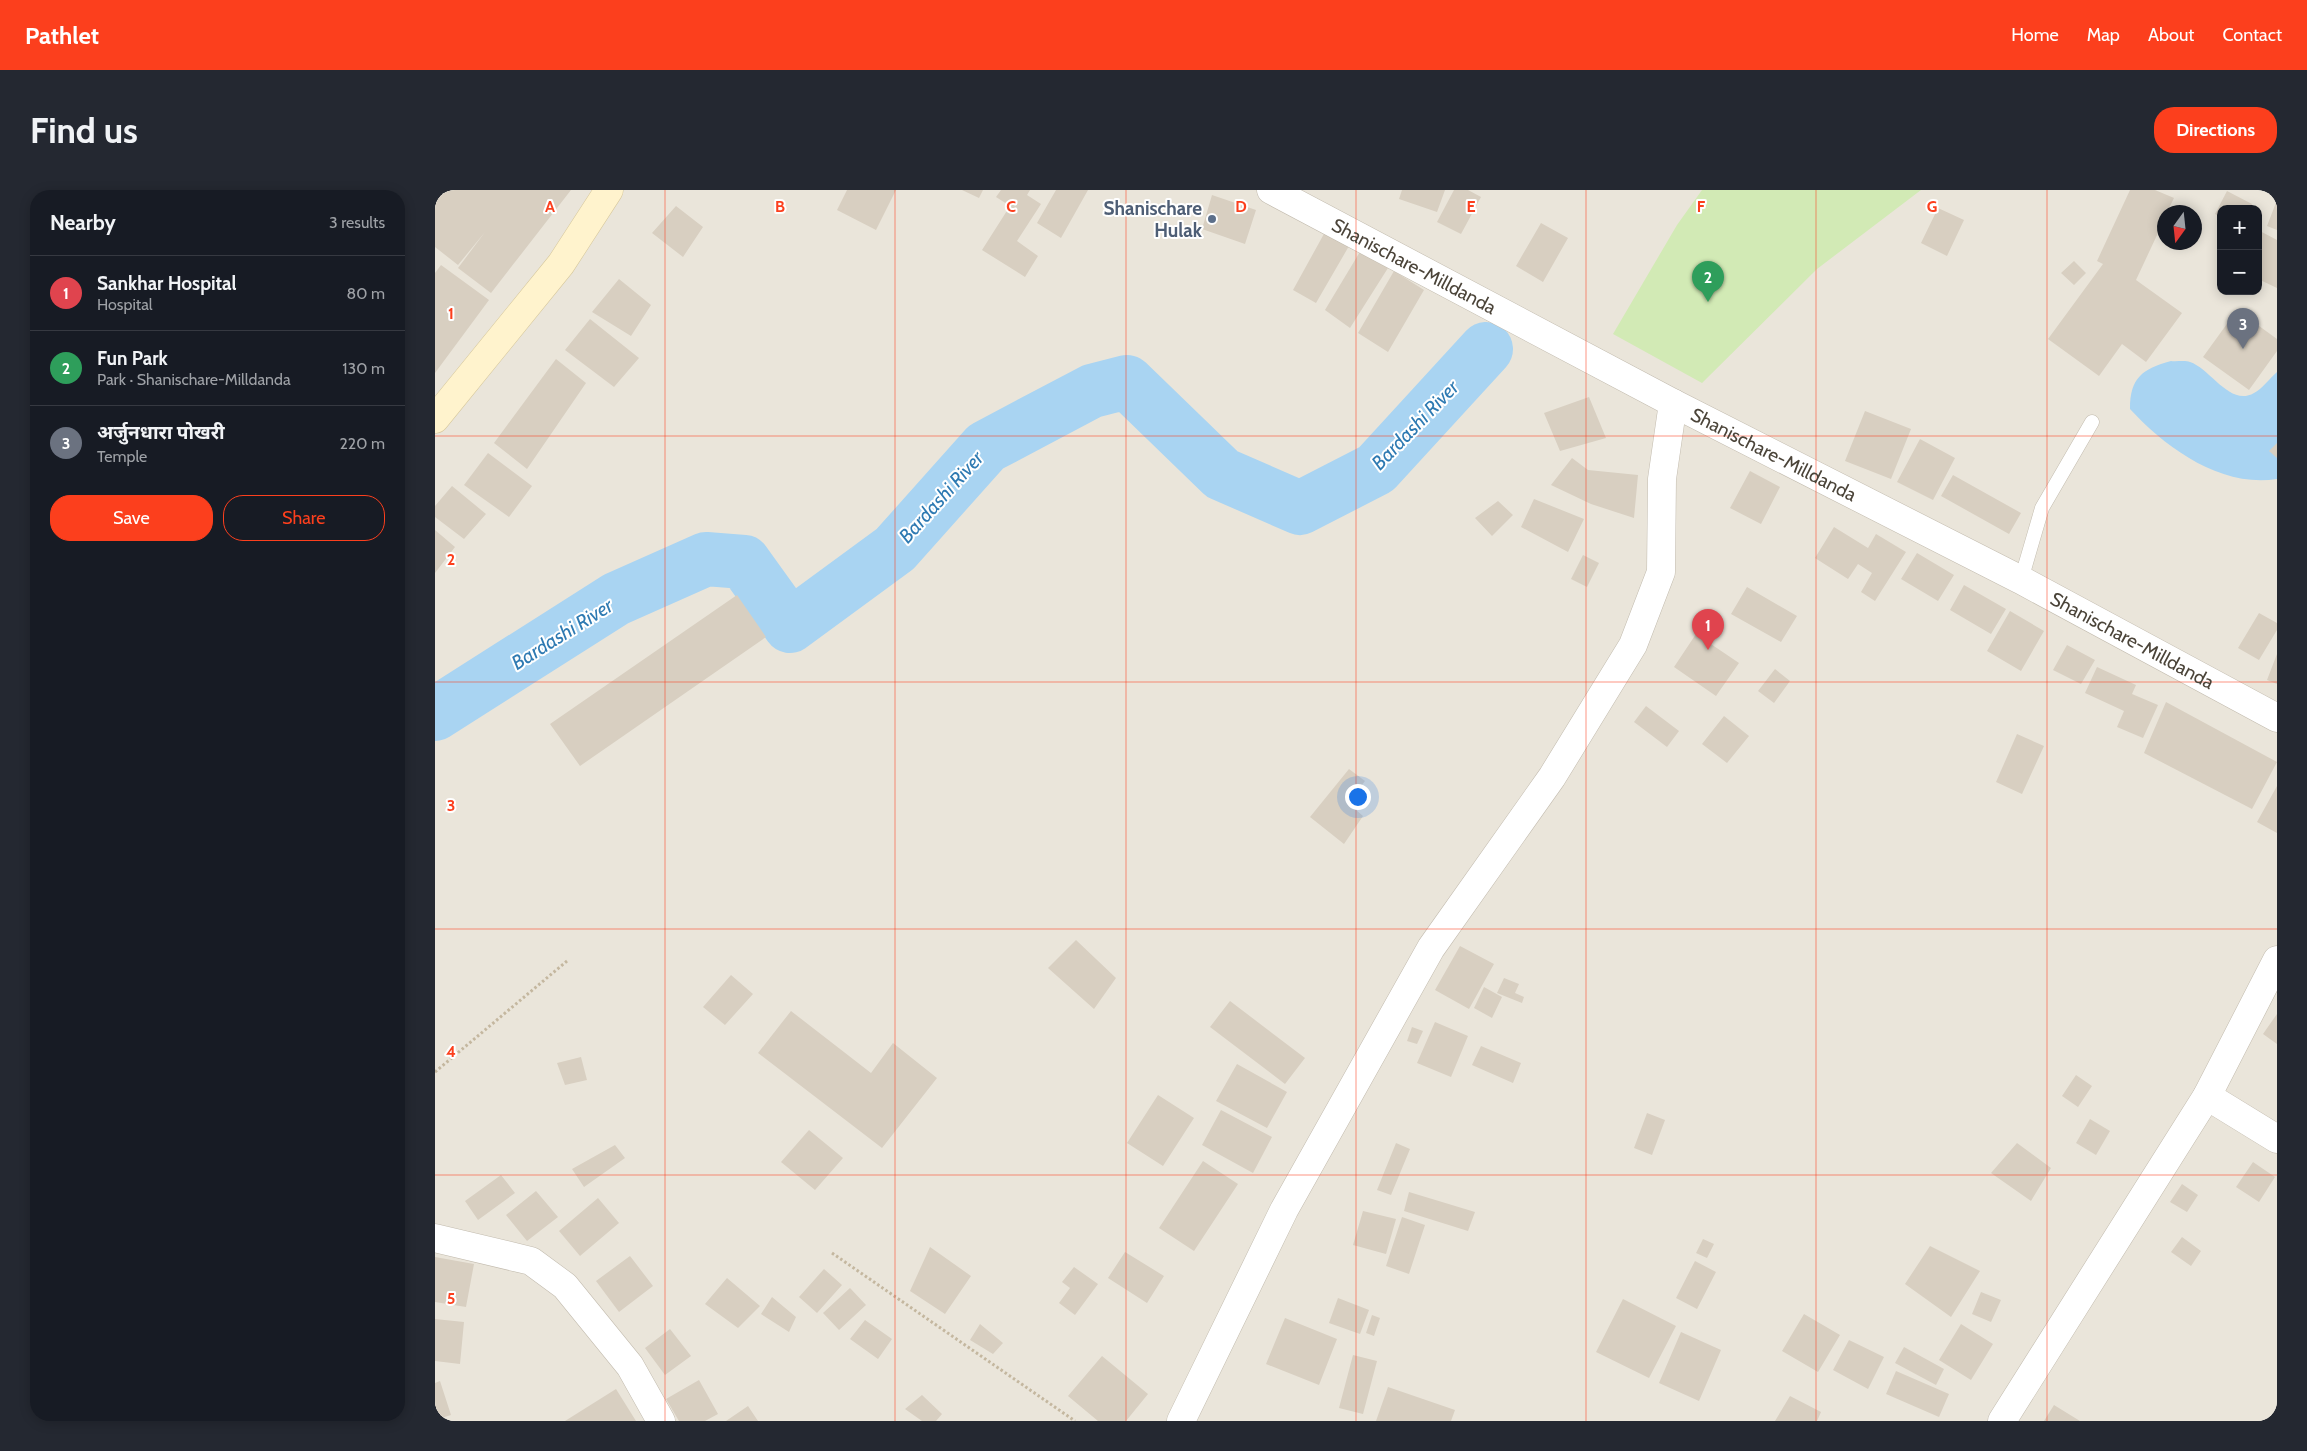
<!DOCTYPE html>
<html lang="en">
<head>
<meta charset="utf-8">
<style>
  :root { --surface:#171b24; --page:#242831; --text:#f1f3f6; --muted:#9ea1a6; --line:#363941; --accent:#fc3f1d }
  body { margin:0; font-family:Cabin,"Noto Sans Devanagari",sans-serif; background:var(--page); color:var(--text) }
  .controls { position:absolute; right:15px; top:15px; display:grid; overflow:hidden; border-radius:10px; box-shadow:0 2px 12px #0003 }
  .controls button { width:45px; height:45px; display:grid; place-items:center; padding:0; border:0; border-bottom:1px solid var(--line); background:var(--surface); color:var(--text); font:25px sans-serif }
  .compass { position:absolute; left:1722px; top:15px; width:45px; height:45px; border-radius:50%; background:var(--surface); box-shadow:0 2px 12px #0003; rotate:195deg }
  .you { position:absolute; left:922px; top:606px; width:18px; height:18px; margin:-12px; border:4px solid #fff; border-radius:50%; background:#1a73e8; box-shadow:0 0 0 8px #1a73e833 }
  .badge { display:grid; place-items:center; width:32px; height:32px; border-radius:50%; background:var(--accent); color:#fff; font-size:16px; font-weight:700 }
  .pin { position:absolute; translate:-50% -41px; filter:drop-shadow(0 1px 2px #0008) }
  .pin::after { content:''; position:absolute; top:26px; width:18px; height:15px; background:inherit; clip-path:polygon(0 0,100% 0,50% 100%) }
  .list { margin:0; padding:0; list-style:none }
  h2 { display:flex; justify-content:space-between; align-items:center; height:65px; margin:0; padding:0 20px; font-size:21px }
  h2 small { font-size:16px; font-weight:400; color:var(--muted) }
  .list li { display:grid; grid-template-columns:32px 1fr auto; gap:15px; align-items:center; box-sizing:border-box; height:75px; padding:0 20px; border-top:1px solid var(--line) }
  .list b { display:block; font-size:19px; white-space:nowrap }
  .list p { margin:0; font-size:16px; white-space:nowrap; color:var(--muted) }
  .list em { font-size:16px; font-style:normal; color:var(--muted) }
  .actions { display:flex; gap:10px; padding:15px 20px }
  .actions a { flex:1; padding:11px 0; border:1px solid var(--accent); border-radius:20px; text-align:center; font-size:18px; color:var(--accent) }
  .actions .main { background:var(--accent); color:#fff }
  .map { position:relative; flex:none; width:1842px; height:1231px; overflow:hidden; border-radius:20px }
  header { display:flex; align-items:center; gap:30px; box-sizing:border-box; height:70px; padding:0 25px; background:var(--accent); color:#fff }
  header strong { font-size:24px }
  nav { display:flex; gap:28px; margin-inline-start:auto; font-size:18px }
  .intro { display:flex; align-items:center; justify-content:space-between; box-sizing:border-box; height:120px; padding:0 30px }
  h1 { margin:0; font-size:35px }
  .button { padding:12px 22px; border-radius:20px; background:var(--accent); color:#fff; font-size:18px; font-weight:700 }
  main { display:flex; gap:30px; padding:0 30px }
  aside { flex:1; background:var(--surface); border-radius:20px; box-shadow:0 2px 12px #0003 }
  .map>svg:first-child { display:block }
</style>
</head>
<body>
<header>
<strong>Pathlet</strong>
<nav><a>Home</a><a>Map</a><a>About</a><a>Contact</a></nav>
</header>
<div class="intro"><h1>Find us</h1><a class="button">Directions</a></div>
<main>
<aside>
<h2>Nearby<small>3 results</small></h2>
<ul class="list">
<li><span class="badge" style="background:#e0444e">1</span><div><b>Sankhar Hospital</b><p>Hospital</p></div><em>80 m</em></li>
<li><span class="badge" style="background:#2e9e5b">2</span><div><b>Fun Park</b><p>Park · Shanischare-Milldanda</p></div><em>130 m</em></li>
<li><span class="badge" style="background:#6b7280">3</span><div><b>अर्जुनधारा पोखरी</b><p>Temple</p></div><em>220 m</em></li>
</ul>
<div class="actions"><a class="main">Save</a><a>Share</a></div>
</aside>
<div class="map">
<svg width="1842" height="1231" viewBox="0 0 1842 1231">
  <rect width="100%" height="100%" fill="#f6f3ec"/>
  <path fill="#eae5da" fill-rule="evenodd" d="M0,0H1842V1231H0ZM1786,19H1823V101H1786ZM1730,22H1760V52H1730Z"/>
  <path fill="#d2eab5" d="M1267,0H1486L1382,79L1267,193L1178,144L1242,35Z"/>
  <path fill="#a9d4f2" d="M1736,171C1741,172 1750,170 1755,172C1776,179 1795,217 1819,203C1827,199 1835,188 1842,182V289C1786,298 1731,258 1695,219C1695,188 1707,179 1736,171Z"/>
  <g fill="none" stroke-linecap="round" stroke-linejoin="round">
    <path stroke="#a9d4f2" stroke-width="54" d="M0,524L181,409L271,369L309,372L355,436L460,359L551,257L657,201L692,192L787,284L865,318L941,279L1051,159"/>
  </g>
  <path fill="#d8cfc1" d="M4,0H136L56,103L23,78L50,42L23,75L0,57V5Z
    M412,0H461L441,40L402,20Z
    M527,0H548L544,8Z
    M566,0H595L592,5L606,14L582,51L603,66L590,87L547,60L575,16L561,7Z
    M621,0H653L626,48L602,33Z
    M967,0H1010L1002,22L964,9Z
    M1019,0H1033L1046,7L1026,44L1002,32Z
    M1695,0H1720L1739,8L1732,22H1730V28L1701,90L1747,123L1711,172L1687,154L1664,186L1613,149L1668,74L1662,71Z
    M1792,1L1817,14L1815,19H1786V27L1780,24Z
    M777,5L821,20L810,54L767,39Z
    M1842,10V40L1832,36Z
    M241,16L268,37L248,67L217,43Z
    M1503,18L1529,30L1512,66L1486,53Z
    M1106,33L1133,48L1108,92L1081,76Z
    M1823,40L1842,50V98L1823,89Z
    M890,42L914,56L881,113L858,100Z
    M926,60L953,78L915,138L890,120Z
    M1639,71L1651,83L1639,95L1626,83Z
    M6,75L54,110L0,183V83Z
    M959,81L989,100L953,162L923,143Z
    M184,89L216,115L196,146L157,122Z
    M1802,120L1842,149V161L1814,200L1768,167Z
    M155,129L204,168L179,197L130,160Z
    M121,169L151,193L92,279L59,253Z
    M1154,207L1171,248L1125,261L1109,223Z
    M1430,221L1476,239L1456,289L1410,271Z
    M1485,249L1520,268L1498,310L1462,292Z
    M1842,253V268L1834,261Z
    M53,263L97,296L74,327L29,295Z
    M1137,268L1153,280L1203,285L1199,328L1156,314L1116,295Z
    M1315,281L1345,297L1326,334L1295,318Z
    M1518,285L1586,323L1574,344L1506,306Z
    M17,296L51,324L29,349L0,327V316Z
    M1099,309L1149,329L1133,362L1086,337Z
    M1063,311L1078,325L1057,346L1040,328Z
    M1399,337L1433,358L1441,344L1471,362L1440,411L1426,402L1437,383L1423,374L1413,389L1380,368Z
    M0,340L20,357L0,383Z
    M1482,363L1519,385L1503,411L1466,389Z
    M1148,365L1164,373L1152,397L1136,389Z
    M1529,395L1571,419L1556,444L1515,420Z
    M1312,397L1362,426L1346,452L1296,424Z
    M302,405L331,447L145,576L115,534Z
    M1575,421L1609,441L1586,481L1552,461Z
    M1824,423L1842,433V440L1824,470L1803,458Z
    M1261,444L1304,473L1281,506L1239,477Z
    M1632,455L1660,470L1646,494L1618,480Z
    M1842,464V494L1832,490Z
    M1662,477L1701,495L1697,504L1723,515L1708,548L1682,537L1689,521L1650,503Z
    M1340,479L1355,491L1339,513L1323,501Z
    M1731,512L1842,572L1817,619L1709,563Z
    M1211,516L1244,541L1232,557L1199,532Z
    M1289,526L1314,546L1292,573L1267,554Z
    M1582,544L1609,556L1587,604L1561,592Z
    M914,579L930,591L913,613L928,626L909,654L875,627Z
    M1842,596V643L1822,632Z
    M641,750L681,788L659,819L613,778Z
    M1025,756L1059,774L1034,819L1000,800Z
    M296,785L318,804L290,835L268,817Z
    M1069,788L1084,794L1080,803L1089,807L1087,813L1062,803Z
    M1049,797L1067,807L1057,828L1039,818Z
    M795,811L870,868L850,894L775,837Z
    M356,821L436,883L458,853L502,888L447,958L323,863Z
    M1842,824V854L1828,844Z
    M1000,832L1033,846L1016,887L982,873Z
    M977,837L988,841L982,854L972,851Z
    M1046,856L1086,873L1078,893L1037,875Z
    M146,867L152,890L130,895L122,873Z
    M802,874L852,902L832,938L781,911Z
    M1641,885L1657,896L1643,917L1627,906Z
    M723,905L759,928L728,976L692,953Z
    M786,920L837,947L818,983L767,955Z
    M1212,923L1230,930L1217,965L1199,958Z
    M1655,929L1675,941L1661,965L1641,953Z
    M374,940L408,968L380,1000L346,972Z
    M961,953L975,959L956,1005L942,1000Z
    M1582,953L1616,978L1596,1011L1556,983Z
    M180,955L190,968L149,997L137,979Z
    M768,971L803,994L759,1061L724,1038Z
    M1818,972L1840,987L1824,1012L1801,997Z
    M66,985L80,1003L43,1030L30,1011Z
    M1747,994L1763,1005L1752,1022L1735,1012Z
    M101,1001L123,1027L92,1051L71,1025Z
    M974,1002L1040,1022L1033,1041L969,1021Z
    M163,1008L184,1033L145,1066L124,1041Z
    M928,1021L961,1029L951,1064L918,1055Z
    M967,1027L990,1035L974,1084L951,1076Z
    M1747,1047L1766,1061L1756,1076L1736,1062Z
    M1268,1049L1279,1054L1272,1068L1261,1063Z
    M1495,1056L1545,1081L1516,1127L1470,1094Z
    M495,1057L536,1086L510,1124L475,1101Z
    M690,1062L729,1086L712,1113L673,1088Z
    M195,1066L218,1096L184,1122L161,1091Z
    M0,1067L39,1074L31,1117L0,1112Z
    M1260,1071L1281,1082L1262,1119L1241,1108Z
    M639,1077L663,1094L640,1125L624,1113L635,1098L627,1092Z
    M389,1079L407,1095L382,1123L364,1107Z
    M292,1088L325,1116L303,1138L270,1114Z
    M415,1098L431,1115L404,1140L388,1123Z
    M1546,1102L1566,1110L1556,1132L1537,1124Z
    M337,1107L361,1127L354,1142L326,1124Z
    M903,1108L934,1120L925,1144L894,1133Z
    M1188,1109L1241,1136L1214,1188L1161,1162Z
    M1369,1124L1405,1145L1383,1182L1347,1161Z
    M937,1125L945,1128L939,1146L931,1143Z
    M850,1128L902,1149L884,1195L831,1174Z
    M0,1129L29,1132L25,1174L0,1171Z
    M430,1130L457,1149L443,1169L415,1149Z
    M545,1134L568,1153L558,1164L535,1150Z
    M1526,1134L1558,1154L1536,1190L1504,1170Z
    M235,1139L256,1166L230,1185L210,1158Z
    M1246,1142L1286,1160L1264,1211L1224,1193Z
    M1414,1150L1449,1167L1433,1199L1398,1180Z
    M1469,1157L1509,1179L1501,1195L1460,1173Z
    M918,1165L942,1171L928,1224L904,1218Z
    M667,1166L713,1204L691,1231H663L633,1206Z
    M1461,1181L1514,1204L1504,1227L1451,1204Z
    M264,1190L283,1224L270,1231H244L231,1209Z
    M5,1191L16,1225L0,1230V1193Z
    M953,1197L1020,1220L1016,1231H941Z
    M181,1199L201,1231H130Z
    M487,1205L507,1224L501,1231H487L470,1219Z
    M1355,1206L1386,1222L1382,1231H1340Z
    M1619,1215L1645,1231H1609Z
    M313,1216L323,1231H291Z"/>
  <g fill="none" stroke-linecap="round" stroke-linejoin="round">
    <defs>
      <path id="lane" d="M1586,390L1607,318L1657,232"/>
      <g id="street">
        <path id="s1" d="M836,0L1238,213L1586,390L1842,528"/>
        <path d="M1772,906L1842,949"/>
        <path d="M0,1048L96,1071L130,1096L195,1176L226,1231"/>
        <path d="M746,1231L849,1020L996,758L1117,587L1198,455L1226,382L1227,289L1238,213"/>
        <path d="M1567,1231L1772,906L1842,770"/>
      </g>
      <path id="secondary" d="M0,229L126,74L174,0"/>
    </defs>
    <use href="#lane" stroke="#c2bbae" stroke-width="15"/>
    <use href="#street" stroke="#c2bbae" stroke-width="29"/>
    <use href="#secondary" stroke="#d6c79b" stroke-width="29"/>
    <path stroke="#c4b79f" stroke-width="3" stroke-dasharray="2.5 2.5" stroke-linecap="butt" d="M0,882L132,771
      M397,1063L640,1231"/>
    <use href="#lane" stroke="#fff" stroke-width="14"/>
    <use href="#street" stroke="#fff" stroke-width="28"/>
    <use href="#secondary" stroke="#fff3cd" stroke-width="28"/>
  </g>
  <path fill="none" stroke="#fc3f1d" stroke-width="1" stroke-opacity="0.55" d="M230,0V1231M460,0V1231M691,0V1231M921,0V1231M1151,0V1231M1381,0V1231M1612,0V1231M0,246H1842M0,492H1842M0,739H1842M0,985H1842"/>
  <circle fill="#5c6f8a" stroke="#fff" stroke-width="2" cx="777" cy="29" r="5"/>
  <g text-anchor="middle" stroke-width="4" stroke-linejoin="round" paint-order="stroke">
    <g font-size="19" font-weight="bold" fill="#4e5e75" stroke="#fff" text-anchor="end">
      <text x="767" y="25">Shanischare<tspan x="767" dy="22">Hulak</tspan></text>
    </g>
    <g font-size="19" fill="#4b4439" stroke="#fff">
      <text dy="7" stroke="none"><textPath href="#s1" startOffset="162">Shanischare-Milldanda</textPath></text>
      <text dy="7" stroke="none"><textPath href="#s1" startOffset="568">Shanischare-Milldanda</textPath></text>
      <text dy="7" stroke="none"><textPath href="#s1" startOffset="972">Shanischare-Milldanda</textPath></text>
    </g>
    <g font-size="20" font-style="italic" fill="#2e7ab2" stroke="#fff">
      <text transform="translate(980 235) rotate(-46)" y="7">Bardashi River</text>
      <text transform="translate(506 307) rotate(-48)" y="7">Bardashi River</text>
      <text transform="translate(127 444) rotate(-32)" y="7">Bardashi River</text>
    </g>
  </g>
  <g font-size="16" text-anchor="middle" font-weight="bold" fill="#fc3f1d" stroke="#fff" stroke-width="4" stroke-linejoin="round" paint-order="stroke">
    <text x="115" y="22">A</text>
    <text x="345" y="22">B</text>
    <text x="576" y="22">C</text>
    <text x="806" y="22">D</text>
    <text x="1036" y="22">E</text>
    <text x="1266" y="22">F</text>
    <text x="1497" y="22">G</text>
    <text x="16" y="129">1</text>
    <text x="16" y="375">2</text>
    <text x="16" y="621">3</text>
    <text x="16" y="867">4</text>
    <text x="16" y="1114">5</text>
  </g>
</svg>
<div class="controls">
<button>+</button>
<button>−</button>
</div>
<svg class="compass" viewBox="-18 -18 36 36"><path d="M0-13l5 13h-10z" fill="#e53935"/><path d="M0 13l5-13h-10z" fill="#9ea1a6"/></svg>
<div class="you"></div>
<div class="pin badge" style="left:1273px;top:460px;background:#e0444e">1</div>
<div class="pin badge" style="left:1273px;top:112px;background:#2e9e5b">2</div>
<div class="pin badge" style="left:1808px;top:159px;background:#6b7280">3</div>
</div>
</main>
</body>
</html>
